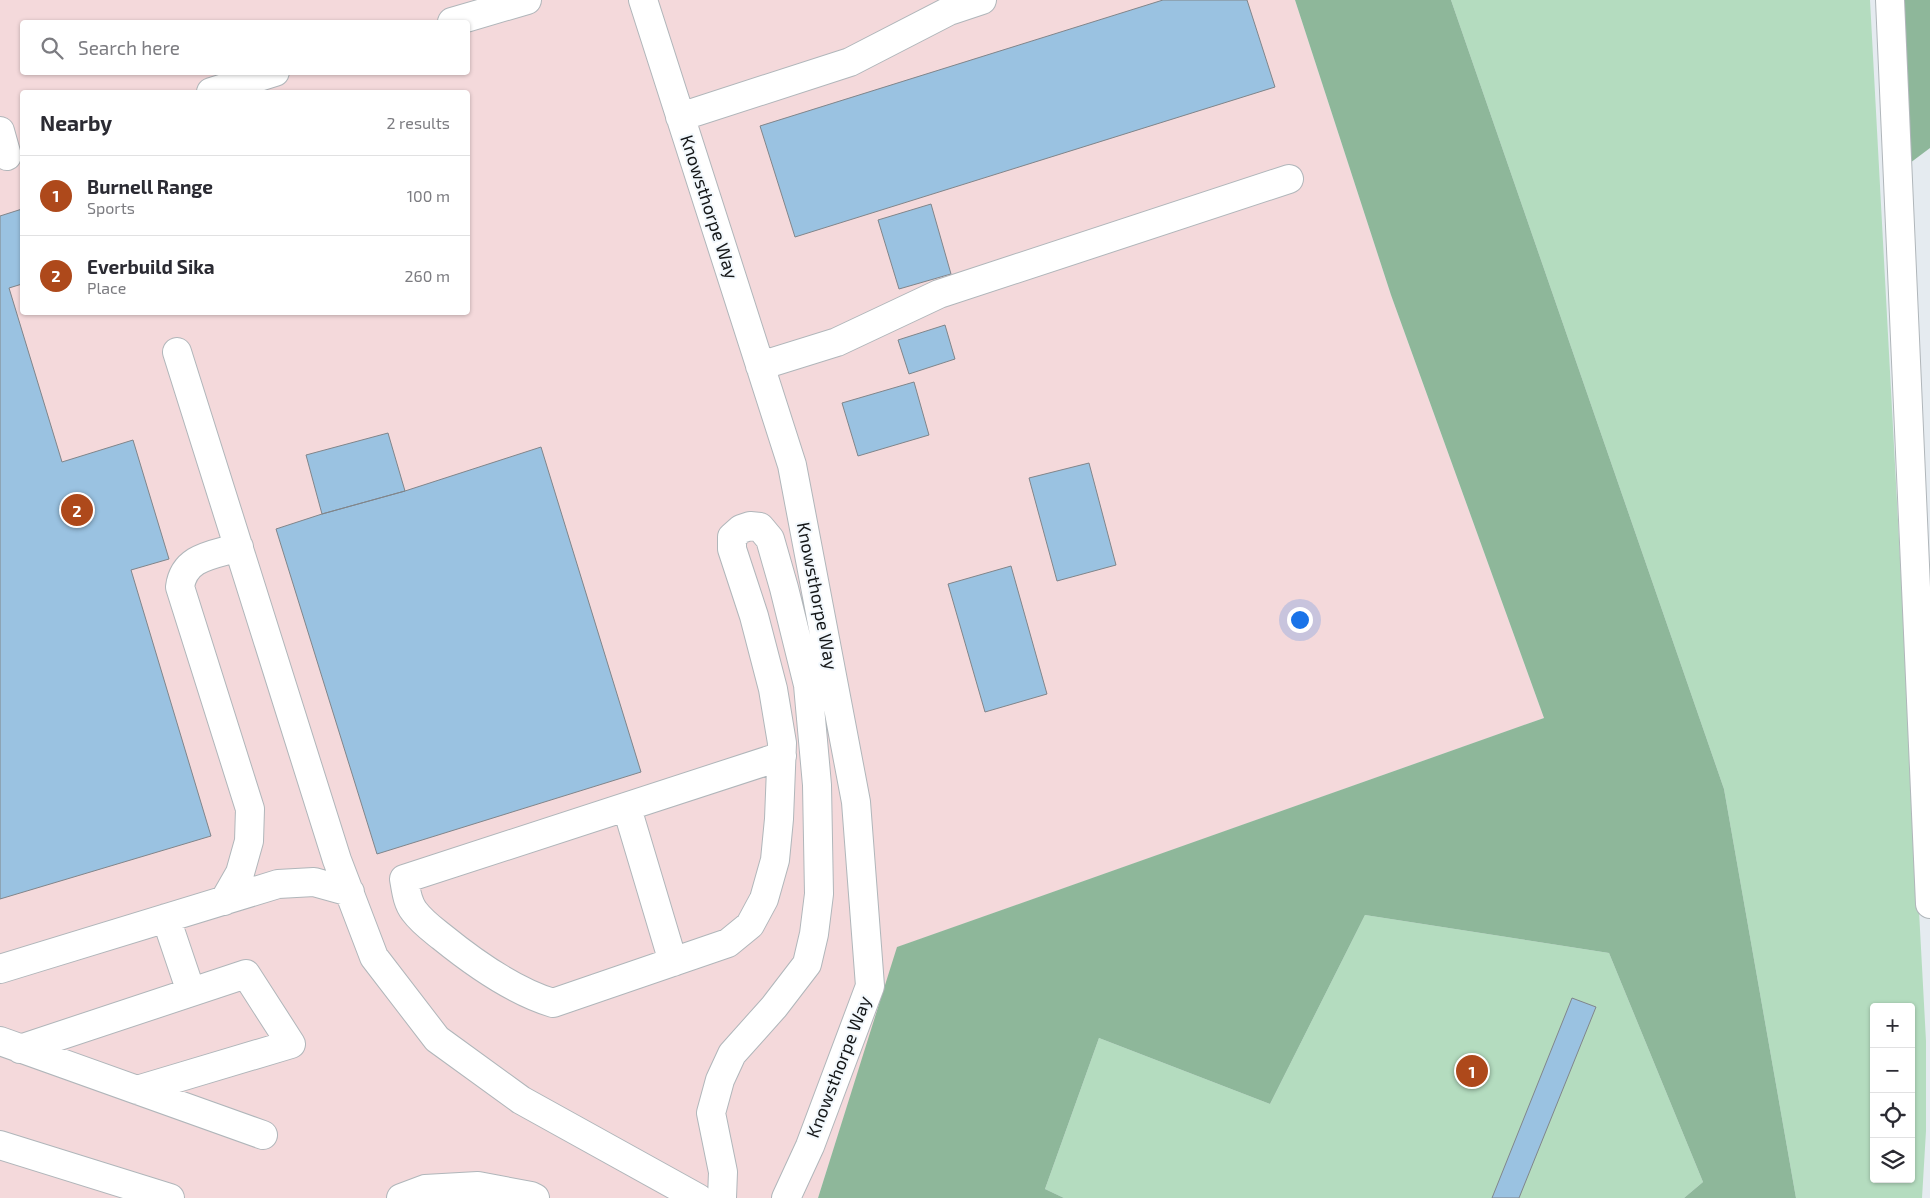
<!DOCTYPE html>
<html lang="en">
<head>
<meta charset="utf-8">
<style>
  :root { --surface:#fff; --page:#f2f2f3; --text:#2b2b33; --muted:#7c7c81; --line:#e1e1e2; --accent:#ae491b }
  body { margin:0; font-family:"Exo 2",sans-serif; background:var(--page); color:var(--text) }
  .controls { position:absolute; right:15px; bottom:15px; display:grid; overflow:hidden; border-radius:5px; box-shadow:0 1px 4px #0004 }
  .controls button { width:45px; height:45px; display:grid; place-items:center; padding:0; border:0; border-bottom:1px solid var(--line); background:var(--surface); color:var(--text); font:25px sans-serif }
  .you { position:absolute; left:1299px; top:619px; width:18px; height:18px; margin:-12px; border:4px solid #fff; border-radius:50%; background:#1a73e8; box-shadow:0 0 0 8px #1a73e833 }
  .badge { display:grid; place-items:center; width:32px; height:32px; border-radius:50%; background:var(--accent); color:#fff; font-size:16px; font-weight:700 }
  .pin { position:absolute; translate:-50% -50%; border:2px solid #fff; box-shadow:0 1px 5px #0006 }
  .list { margin:0; padding:0; list-style:none }
  h2 { display:flex; justify-content:space-between; align-items:center; height:65px; margin:0; padding:0 20px; font-size:21px }
  h2 small { font-size:16px; font-weight:400; color:var(--muted) }
  .list li { display:grid; grid-template-columns:32px 1fr auto; gap:15px; align-items:center; box-sizing:border-box; height:80px; padding:0 20px; border-top:1px solid var(--line) }
  .list b { display:block; font-size:19px; white-space:nowrap }
  .list p { margin:0; font-size:16px; white-space:nowrap; color:var(--muted) }
  .list em { font-size:16px; font-style:normal; color:var(--muted) }
  .icon { flex:none; width:28px; height:28px; fill:none; stroke:currentColor; stroke-width:2; stroke-linecap:round; stroke-linejoin:round }
  .map { position:relative; flex:none; width:1930px; height:1198px; overflow:hidden }
  .search { position:absolute; background:var(--surface); box-shadow:0 1px 4px #0004; left:20px; top:20px; width:450px; height:55px; display:flex; align-items:center; gap:12px; box-sizing:border-box; padding:0 18px; border-radius:5px; color:var(--muted); font-size:19px }
  .panel { position:absolute; background:var(--surface); box-shadow:0 1px 4px #0004; left:20px; top:90px; width:450px; height:225px; border-radius:5px }
  .map>svg:first-child { display:block }
</style>
</head>
<body>
<div class="map">
<svg width="1930" height="1198" viewBox="0 0 1930 1198">
  <rect width="100%" height="100%" fill="#e5ebf0"/>
  <path fill="#f4d9db" fill-rule="evenodd" d="M0,0H1295L1391,295L1544,718L898,947L818,1198H0ZM22,22H468V72H22ZM22,92H468V312H22Z"/>
  <path fill="#b4dcbf" fill-rule="evenodd" d="M1451,0H1870L1926,1041V1131L1922,1198H1796L1724,789ZM1874,1007H1911V1179H1874Z
    M1365,915L1609,953L1703,1182L1684,1198H1064L1045,1189L1099,1038L1270,1104Z"/>
  <path fill="#8eb79a" d="M1295,0H1451L1724,789L1796,1198H1684L1703,1182L1609,953L1365,915L1270,1104L1099,1038L1045,1189L1064,1198H818L897,947L1544,718L1391,295Z
    M1890,0H1930V148L1898,172Z"/>
  <path fill="#9ac2e1" stroke="#80858a" d="M1163,0H1247L1275,87L795,237L760,126Z
    M931,204L951,274L899,289L878,220Z
    M22,209V284L9,288L62,462L133,440L169,559L131,570L211,836L0,899V216Z
    M945,325L955,359L909,374L898,340Z
    M914,382L929,435L858,456L842,403Z
    M388,433L405,491L322,514L306,455Z
    M541,447L641,772L377,854L276,529L322,514L405,491Z
    M1089,463L1116,565L1057,581L1029,478Z
    M1011,566L1047,694L985,712L948,584Z
    M1572,998L1596,1007L1519,1198H1492Z"/>
  <g fill="none" stroke-linecap="round" stroke-linejoin="round">
    <defs>
      <path id="minor" d="M643,0L792,465L856,802L870,986L810,1146L786,1198
        M1890,0L1930,904
        M452,22L527,0
        M211,92L275,72
        M680,117L850,62L949,11L982,0
        M0,131L7,156
        M177,352L337,860L374,957L437,1039L521,1100L698,1198
        M760,366L837,342L939,294L1289,179
        M623,808L630,818L673,962
        M224,901L240,873L249,841L250,809L180,587C184,556 214,555 239,547
        M166,918L191,992
        M0,969L278,884L314,882L350,892
        M0,1041L263,1135
        M20,1049L246,974L291,1044L137,1090
        M0,1145L170,1198
        M401,1198L425,1189L478,1186L531,1196L535,1198
        M722,1198L723,1172L711,1113L720,1080L732,1054L774,1007L807,964L814,934L819,894L817,785L808,685L784,588L770,539L760,527L750,526L741,529L732,537V549L754,616L773,689L782,743L779,819L775,860L764,899L750,925L728,943L553,1003C513,991 474,963 442,937C432,929 422,922 414,911C407,902 406,890 404,879L782,756"/>
    </defs>
    <use href="#minor" stroke="#b0b6ba" stroke-width="30"/>
    <use href="#minor" stroke="#fff" stroke-width="28"/>
  </g>
  <g text-anchor="middle" stroke-width="4" stroke-linejoin="round" paint-order="stroke">
    <g font-size="18" fill="#141617" stroke="#f2f8fd">
      <text transform="translate(709 207) rotate(72)" y="6">Knowsthorpe Way</text>
      <text transform="translate(817 596) rotate(79)" y="6">Knowsthorpe Way</text>
      <text transform="translate(839 1067) rotate(-69)" y="6">Knowsthorpe Way</text>
    </g>
  </g>
</svg>
<div class="controls">
<button>+</button>
<button>−</button>
<button><svg class="icon" aria-label="locate" viewBox="0 0 24 24"><circle cx="12" cy="12" r="6"/><path d="M12 2v4M12 18v4M2 12h4M18 12h4"/></svg></button>
<button><svg class="icon" aria-label="layers" viewBox="0 0 24 24"><path d="M12 4l9 5-9 5-9-5zM3 14l9 5 9-5"/></svg></button>
</div>
<div class="you"></div>
<div class="pin badge" style="left:1472px;top:1071px">1</div>
<div class="pin badge" style="left:77px;top:510px">2</div>
<div class="search"><svg class="icon" aria-label="search" viewBox="0 0 24 24"><circle cx="10" cy="10" r="6"/><path d="M15 15l6 6"/></svg>Search here</div>
<section class="panel">
<h2>Nearby<small>2 results</small></h2>
<ul class="list">
<li><span class="badge">1</span><div><b>Burnell Range</b><p>Sports</p></div><em>100 m</em></li>
<li><span class="badge">2</span><div><b>Everbuild Sika</b><p>Place</p></div><em>260 m</em></li>
</ul>
</section>
</div>
</body>
</html>
